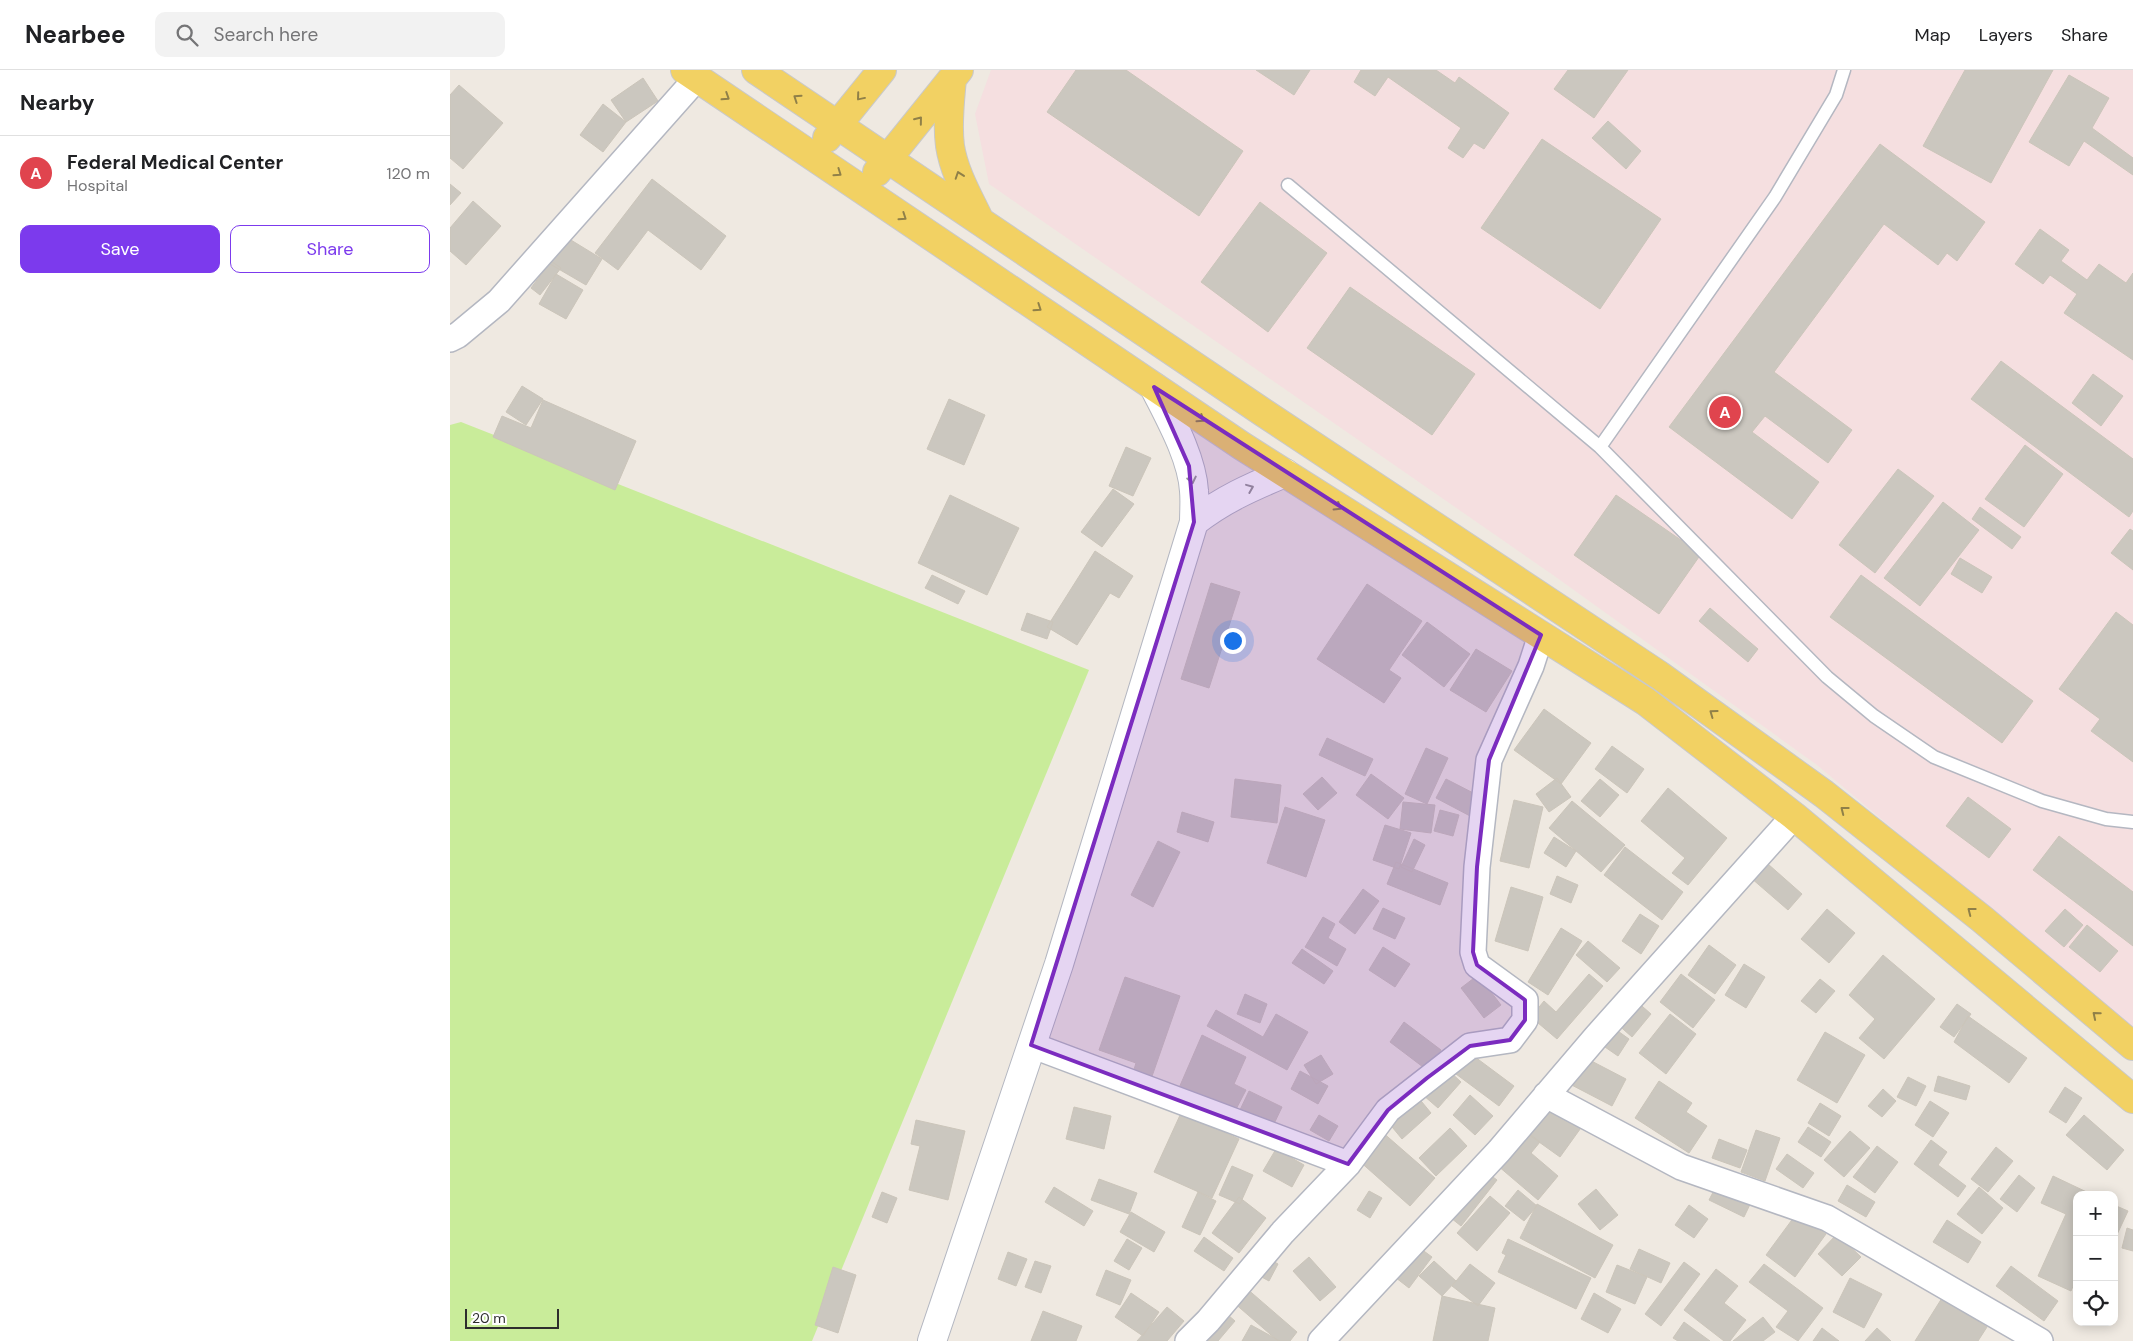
<!DOCTYPE html>
<html lang="en">
<head>
<meta charset="utf-8">
<style>
  :root { --surface:#fff; --page:#f2f2f2; --text:#202124; --muted:#757577; --line:#e0e0e0; --accent:#7c3aed }
  body { margin:0; font-family:"DM Sans",sans-serif; background:var(--page); color:var(--text) }
  .controls { position:absolute; right:15px; bottom:15px; display:grid; overflow:hidden; border-radius:10px; box-shadow:0 2px 12px #0003 }
  .controls button { width:45px; height:45px; display:grid; place-items:center; padding:0; border:0; border-bottom:1px solid var(--line); background:var(--surface); color:var(--text); font:25px sans-serif }
  .scale { position:absolute; left:15px; bottom:12px; width:94px; box-sizing:border-box; padding-left:5px; border:2px solid #2e2e2e; border-top:0; font-size:14px; line-height:18px; white-space:nowrap; color:#2e2e2e; -webkit-text-stroke:4px #fff; paint-order:stroke }
  .you { position:absolute; left:782px; top:570px; width:18px; height:18px; margin:-12px; border:4px solid #fff; border-radius:50%; background:#1a73e8; box-shadow:0 0 0 8px #1a73e833 }
  .badge { display:grid; place-items:center; width:32px; height:32px; border-radius:50%; background:var(--accent); color:#fff; font-size:16px; font-weight:700 }
  .pin { position:absolute; translate:-50% -50%; border:2px solid #fff; box-shadow:0 1px 5px #0006 }
  .list { margin:0; padding:0; list-style:none }
  h2 { display:flex; justify-content:space-between; align-items:center; height:65px; margin:0; padding:0 20px; font-size:21px }
  h2 small { font-size:16px; font-weight:400; color:var(--muted) }
  .list li { display:grid; grid-template-columns:32px 1fr auto; gap:15px; align-items:center; box-sizing:border-box; height:75px; padding:0 20px; border-top:1px solid var(--line) }
  .list b { display:block; font-size:19px; white-space:nowrap }
  .list p { margin:0; font-size:16px; white-space:nowrap; color:var(--muted) }
  .list em { font-size:16px; font-style:normal; color:var(--muted) }
  .actions { display:flex; gap:10px; padding:15px 20px }
  .actions a { flex:1; padding:11px 0; border:1px solid var(--accent); border-radius:10px; text-align:center; font-size:18px; color:var(--accent) }
  .actions .main { background:var(--accent); color:#fff }
  .icon { flex:none; width:28px; height:28px; fill:none; stroke:currentColor; stroke-width:2; stroke-linecap:round; stroke-linejoin:round }
  .map { position:relative; flex:none; width:1683px; height:1271px; overflow:hidden }
  header { display:flex; align-items:center; gap:30px; box-sizing:border-box; height:70px; padding:0 25px; background:var(--surface); border-bottom:1px solid var(--line) }
  header strong { font-size:24px }
  nav { display:flex; gap:28px; margin-inline-start:auto; font-size:18px }
  .search { width:350px; height:45px; background:var(--page); display:flex; align-items:center; gap:12px; box-sizing:border-box; padding:0 18px; border-radius:10px; color:var(--muted); font-size:19px }
  main { display:flex }
  aside { flex:1; background:var(--surface) }
  .map>svg:first-child { display:block }
</style>
</head>
<body>
<header>
<strong>Nearbee</strong>
<div class="search"><svg class="icon" aria-label="search" viewBox="0 0 24 24"><circle cx="10" cy="10" r="6"/><path d="M15 15l6 6"/></svg>Search here</div>
<nav><a>Map</a><a>Layers</a><a>Share</a></nav>
</header>
<main>
<aside>
<h2>Nearby<small></small></h2>
<ul class="list">
<li><span class="badge" style="background:#e0444e">A</span><div><b>Federal Medical Center</b><p>Hospital</p></div><em>120 m</em></li>
</ul>
<div class="actions"><a class="main">Save</a><a>Share</a></div>
</aside>
<div class="map">
<svg width="1683" height="1271" viewBox="0 0 1683 1271">
  <rect width="100%" height="100%" fill="#efe9e1"/>
  <path fill="#f5dfe0" d="M541,0H1683V960L1367,695L1103,505L539,114L525,44Z"/>
  <path fill="#c9ec9a" d="M11,352L639,600L362,1271H0V355Z"/>
  <path fill="#cbc7bf" stroke="#cbc5ba" d="M626,0H676L793,81L749,146L597,42Z
    M806,0H860L844,25Z
    M911,0H986L1005,13L1009,7L1059,43L1034,79L1024,73L1013,88L998,78L1011,58L938,7L925,26L904,12Z
    M1118,0H1178L1144,48L1104,19Z
    M1515,0H1603L1541,113L1473,76Z
    M1619,5L1659,28L1642,58L1683,88V105L1634,71L1619,96L1579,72Z
    M193,8L208,31L176,52L161,30Z
    M9,15L53,53L13,99L0,88V25Z
    M153,34L176,52L153,82L130,65Z
    M1158,51L1191,81L1176,99L1142,68Z
    M1092,69L1211,149L1150,239L1031,158Z
    M1430,74L1535,152L1507,191L1497,183L1488,195L1434,154L1324,302L1402,360L1378,393L1315,346L1302,362L1369,412L1342,449L1219,357Z
    M202,109L276,166L251,200L198,160L168,200L145,183Z
    M0,114L11,123L0,135Z
    M23,131L51,156L16,195L0,181V158Z
    M810,132L877,183L818,262L751,212Z
    M1590,159L1619,180L1611,191L1637,210L1649,194L1676,213L1683,203V290L1614,243L1627,224L1600,205L1593,214L1565,194Z
    M116,167L152,189L136,215L100,194Z
    M101,191L111,198L90,225L81,218Z
    M106,204L133,220L116,249L89,234Z
    M900,217L1025,304L982,365L857,278Z
    M1551,291L1683,389V441L1679,447L1521,329Z
    M1643,304L1673,326L1651,356L1622,333Z
    M72,316L93,329L76,355L56,342Z
    M499,329L535,345L514,395L477,379Z
    M93,330L186,371L165,420L43,367L52,346L81,358Z
    M1575,375L1613,404L1574,457L1535,429Z
    M676,377L701,388L683,426L659,416Z
    M1448,399L1484,426L1425,503L1389,475Z
    M663,419L684,434L652,477L631,462Z
    M500,425L569,458L537,525L468,493Z
    M1166,425L1251,484L1209,544L1124,485Z
    M1493,432L1529,460L1470,536L1434,508Z
    M1530,437L1571,467L1562,479L1522,449Z
    M1680,459L1683,461V500L1661,483Z
    M645,481L683,506L669,528L660,523L627,575L597,557Z
    M1510,488L1542,507L1532,523L1501,504Z
    M482,505L515,521L508,534L475,518Z
    M1411,505L1583,631L1552,673L1380,547Z
    M761,513L790,522L759,618L731,609Z
    M917,514L972,551L939,600L951,608L934,633L867,589Z
    M1260,538L1308,579L1298,592L1249,551Z
    M1666,542L1683,555V692L1641,661L1650,649L1609,619Z
    M577,543L603,552L597,569L571,560Z
    M977,552L1020,584L994,617L952,585Z
    M1026,579L1062,601L1036,642L1000,620Z
    M1094,639L1141,673L1111,714L1064,680Z
    M877,668L923,689L915,706L869,685Z
    M1162,676L1194,699L1177,723L1145,699Z
    M976,678L998,688L977,734L955,724Z
    M921,704L954,728L938,749L906,725Z
    M872,707L887,723L868,740L853,724Z
    M1107,708L1121,727L1099,742L1086,724Z
    M785,709L831,715L827,753L781,747Z
    M996,709L1033,728L1022,747L986,728Z
    M1150,709L1169,725L1150,747L1131,731Z
    M1218,718L1277,768L1238,815L1222,803L1235,788L1191,751Z
    M1518,727L1561,759L1539,788L1496,756Z
    M1064,730L1093,737L1079,798L1050,791Z
    M1122,731L1175,775L1151,802L1099,758Z
    M953,732L985,735L981,763L950,759Z
    M835,737L875,750L856,807L817,793Z
    M990,740L1009,745L1003,766L984,761Z
    M732,742L764,752L758,772L727,762Z
    M935,755L961,763L949,799L923,790Z
    M1609,766L1683,822V876L1583,800Z
    M1104,767L1126,781L1116,797L1094,783Z
    M964,769L975,775L962,802L951,797Z
    M708,771L730,782L703,837L681,825Z
    M1175,777L1233,822L1212,850L1154,805Z
    M1301,779L1352,824L1338,840L1286,795Z
    M946,792L998,813L990,835L937,814Z
    M1107,806L1128,815L1121,833L1100,824Z
    M1061,817L1093,827L1078,881L1045,871Z
    M913,819L929,831L905,864L889,852Z
    M933,838L955,848L945,869L923,859Z
    M1377,839L1405,863L1379,893L1351,869Z
    M1615,839L1633,855L1614,877L1595,861Z
    M1190,844L1209,856L1191,884L1172,871Z
    M873,847L885,854L878,868L896,879L887,896L855,877Z
    M1637,855L1668,881L1650,902L1619,877Z
    M1111,858L1132,871L1098,925L1078,912Z
    M1138,871L1170,898L1157,912L1126,885Z
    M1259,875L1286,895L1265,924L1238,905Z
    M933,877L960,894L945,917L919,900Z
    M852,879L883,901L874,914L842,893Z
    M1433,885L1485,929L1434,989L1409,968L1425,949L1399,925Z
    M1294,894L1315,907L1296,938L1275,925Z
    M1139,904L1153,916L1107,969L1081,947L1094,931L1106,942Z
    M1231,904L1265,930L1243,958L1210,932Z
    M1028,905L1051,935L1034,948L1011,918Z
    M675,907L730,926L700,1012L682,1006L686,993L649,980Z
    M1370,909L1385,921L1366,943L1351,931Z
    M1176,922L1201,944L1182,967L1157,945Z
    M795,924L817,934L810,953L787,944Z
    M1507,934L1521,944L1504,967L1490,957Z
    M766,940L813,967L826,944L858,962L837,1000L757,956Z
    M1220,944L1246,964L1216,1004L1189,983Z
    M1518,946L1577,988L1559,1013L1504,972Z
    M1151,949L1179,969L1168,986L1139,966Z
    M954,952L991,980L977,1000L940,972Z
    M1375,962L1415,985L1387,1033L1347,1010Z
    M752,965L796,987L784,1014L796,1020L783,1045L729,1018Z
    M1021,984L1064,1016L1049,1036L1006,1004Z
    M1128,984L1176,1009L1162,1036L1114,1011Z
    M871,985L883,1004L866,1014L854,995Z
    M997,999L1011,1012L988,1038L973,1025Z
    M850,1001L878,1016L868,1034L841,1019Z
    M1488,1006L1520,1016L1516,1030L1484,1021Z
    M1458,1007L1476,1016L1466,1036L1447,1027Z
    M1209,1011L1242,1033L1236,1042L1257,1056L1239,1083L1185,1048Z
    M1615,1017L1632,1028L1616,1053L1599,1042Z
    M1433,1019L1446,1031L1432,1047L1418,1036Z
    M799,1021L832,1037L822,1058L789,1042Z
    M1020,1025L1043,1046L1025,1065L1003,1045Z
    M1092,1025L1133,1055L1110,1087L1068,1057Z
    M967,1026L981,1043L952,1069L938,1052Z
    M1480,1031L1499,1043L1483,1067L1465,1055Z
    M1370,1033L1391,1046L1379,1066L1358,1053Z
    M624,1037L661,1046L654,1079L616,1069Z
    M731,1043L789,1069L762,1128L704,1102Z
    M869,1045L888,1056L879,1071L860,1060Z
    M1634,1045L1674,1080L1657,1100L1616,1065Z
    M466,1050L515,1061L498,1130L459,1120L470,1076L461,1074Z
    M1070,1056L1090,1072L1081,1083L1108,1106L1088,1130L1041,1090Z
    M1358,1057L1381,1072L1371,1087L1348,1072Z
    M1000,1058L1017,1076L986,1106L969,1088Z
    M1306,1060L1330,1068L1315,1111L1291,1102Z
    M931,1061L985,1108L960,1136L907,1089Z
    M1400,1061L1420,1078L1394,1107L1374,1090Z
    M1269,1069L1297,1080L1290,1098L1262,1088Z
    M1481,1070L1497,1082L1488,1095L1516,1116L1508,1127L1464,1094Z
    M1427,1076L1448,1092L1425,1123L1403,1107Z
    M1546,1077L1563,1091L1538,1122L1521,1109Z
    M826,1079L854,1095L842,1117L813,1101Z
    M1337,1084L1364,1103L1353,1118L1326,1099Z
    M782,1096L803,1105L790,1134L769,1125Z
    M1031,1098L1047,1110L1011,1156L996,1144Z
    M1569,1105L1585,1118L1567,1142L1550,1129Z
    M1603,1106L1643,1125H1627V1207L1621,1221L1588,1206L1616,1144L1591,1133Z
    M649,1109L687,1123L679,1144L641,1130Z
    M1270,1109L1304,1126L1294,1147L1259,1130Z
    M1397,1115L1425,1132L1416,1147L1388,1131Z
    M604,1117L643,1141L634,1156L595,1132Z
    M1529,1117L1553,1138L1532,1164L1507,1144Z
    M1146,1119L1168,1145L1150,1160L1128,1134Z
    M1068,1120L1087,1136L1074,1151L1055,1136Z
    M919,1121L932,1128L920,1148L907,1140Z
    M432,1122L447,1128L437,1153L422,1147Z
    M748,1122L766,1131L750,1165L732,1157Z
    M1040,1126L1060,1143L1027,1181L1007,1163Z
    M789,1127L816,1148L789,1183L762,1163Z
    M1087,1134L1163,1175L1145,1208L1070,1168Z
    M1239,1135L1258,1149L1244,1168L1225,1155Z
    M1664,1135L1678,1141L1664,1171Z
    M681,1142L715,1162L704,1182L670,1162Z
    M1347,1143L1376,1164L1345,1207L1316,1185Z
    M1497,1150L1531,1172L1518,1193L1483,1172Z
    M1677,1158L1683,1160V1181L1672,1178Z
    M1387,1164L1411,1187L1392,1206L1368,1184Z
    M754,1167L783,1188L774,1201L744,1181Z
    M677,1169L692,1178L679,1200L664,1191Z
    M1058,1169L1141,1208L1126,1239L1048,1202L1056,1185L1052,1183Z
    M963,1173L982,1187L959,1218L941,1204Z
    M1189,1179L1220,1193L1211,1213L1180,1199Z
    M558,1182L577,1189L566,1216L548,1209Z
    M859,1187L886,1217L870,1231L843,1201Z
    M818,1188L828,1194L819,1211L808,1205Z
    M585,1191L601,1196L591,1223L575,1217Z
    M984,1191L1006,1211L992,1226L969,1206Z
    M1234,1192L1250,1204L1211,1256L1195,1244Z
    M1020,1194L1045,1213L1028,1236L1002,1216Z
    M1314,1194L1373,1238L1348,1271L1326,1257L1338,1241L1299,1212Z
    M1167,1195L1197,1207L1185,1234L1156,1222Z
    M1561,1196L1608,1231L1594,1251L1546,1216Z
    M383,1197L406,1205L388,1263L365,1255Z
    M1266,1199L1288,1216L1274,1233L1296,1250L1280,1271H1274L1234,1240Z
    M656,1200L681,1210L670,1235L646,1225Z
    M1400,1208L1432,1224L1414,1258L1383,1242Z
    M788,1211L847,1262L840,1271H828L775,1225Z
    M681,1223L709,1242L693,1266L665,1247Z
    M1144,1223L1171,1239L1158,1263L1131,1249Z
    M992,1226L1045,1238L1038,1271H983Z
    M1492,1228L1537,1257L1528,1271H1465Z
    M764,1233L785,1251L768,1271H732Z
    M717,1237L734,1251L717,1271H687Z
    M593,1241L632,1256L626,1271H581Z
    M1313,1247L1325,1262L1313,1271H1283Z
    M1234,1252L1260,1271H1228L1223,1268Z
    M801,1255L830,1271H792Z
    M1372,1258L1389,1271H1363Z
    M1427,1258L1441,1271H1415Z"/>
  <g fill="none" stroke-linecap="round" stroke-linejoin="round">
    <defs>
      <path id="lane" d="M1394,0L1386,25L1325,127L1150,377L1377,607L1424,646L1484,687L1592,731L1656,749L1683,752
        M838,115L1150,377"/>
      <path id="street" d="M0,269L8,265L49,231L247,8
        M581,975L898,1094
        M1096,1025L1231,1097L1377,1148L1590,1271
        M738,1271L758,1251L833,1162L898,1094L938,1040L1020,976L1060,970L1075,950V930L1027,895L1023,882L1027,797L1039,690L1081,596L1091,565
        M871,1271L1049,1081L1146,967L1344,746"/>
      <path id="secondary" d="M744,452C772,430 801,417 835,403
        M482,1271L609,894L744,452C744,442 745,431 744,421C742,387 719,347 704,317"/>
      <path id="primary" d="M235,0L792,376L1195,631L1344,746L1683,1029
        M306,0L814,343L1209,605L1374,724L1532,849L1683,976
        M502,9C500,31 497,54 500,76C504,102 518,126 529,149
        M377,68L432,0
        M427,102L509,0"/>
    </defs>
    <use href="#lane" stroke="#b4b7c1" stroke-width="15"/>
    <use href="#street" stroke="#b4b7c1" stroke-width="28"/>
    <use href="#secondary" stroke="#b4b7c1" stroke-width="30"/>
    <use href="#primary" stroke="#c9c9c9" stroke-width="30"/>
    <use href="#lane" stroke="#fff" stroke-width="12"/>
    <use href="#street" stroke="#fff" stroke-width="25"/>
    <use href="#secondary" stroke="#fff" stroke-width="28"/>
    <use href="#primary" stroke="#f2d163" stroke-width="28"/>
  </g>
  <defs><path id="oneway-chevron" d="M-2-3.5L2.5 0L-2 3.5" fill="none" stroke-width="1.6" stroke-linecap="round" stroke-linejoin="round" transform="scale(1.25)"/></defs>
  <g stroke="#908048">
    <use href="#oneway-chevron" transform="translate(276 27) rotate(33)"/>
    <use href="#oneway-chevron" transform="translate(410 27) rotate(130)"/>
    <use href="#oneway-chevron" transform="translate(347 28) rotate(-146)"/>
    <use href="#oneway-chevron" transform="translate(469 50) rotate(-51)"/>
    <use href="#oneway-chevron" transform="translate(388 103) rotate(35)"/>
    <use href="#oneway-chevron" transform="translate(509 105) rotate(-109)"/>
    <use href="#oneway-chevron" transform="translate(453 147) rotate(34)"/>
    <use href="#oneway-chevron" transform="translate(588 238) rotate(34)"/>
    <use href="#oneway-chevron" transform="translate(751 349) rotate(34)"/>
    <use href="#oneway-chevron" transform="translate(888 437) rotate(32)"/>
    <use href="#oneway-chevron" transform="translate(1263 643) rotate(-144)"/>
    <use href="#oneway-chevron" transform="translate(1394 740) rotate(-142)"/>
    <use href="#oneway-chevron" transform="translate(1521 841) rotate(-142)"/>
    <use href="#oneway-chevron" transform="translate(1646 945) rotate(-140)"/>
  </g>
  <g stroke="#969696">
    <use href="#oneway-chevron" transform="translate(742 410) rotate(78)"/>
    <use href="#oneway-chevron" transform="translate(800 418) rotate(-22)"/>
  </g>
  <path fill="#7b2cbf" fill-opacity="0.2" stroke="#7b2cbf" stroke-width="4" stroke-linejoin="round" d="M704,317L1091,565L1039,690L1027,797L1023,882L1027,895L1075,930V950L1060,970L1020,976L977,1008L938,1040L898,1094L581,975L744,452L739,396Z"/>
</svg>
<div class="controls">
<button>+</button>
<button>−</button>
<button><svg class="icon" aria-label="locate" viewBox="0 0 24 24"><circle cx="12" cy="12" r="6"/><path d="M12 2v4M12 18v4M2 12h4M18 12h4"/></svg></button>
</div>
<div class="scale">20 m</div>
<div class="you"></div>
<div class="pin badge" style="left:1275px;top:342px;background:#e0444e">A</div>
</div>
</main>
</body>
</html>
